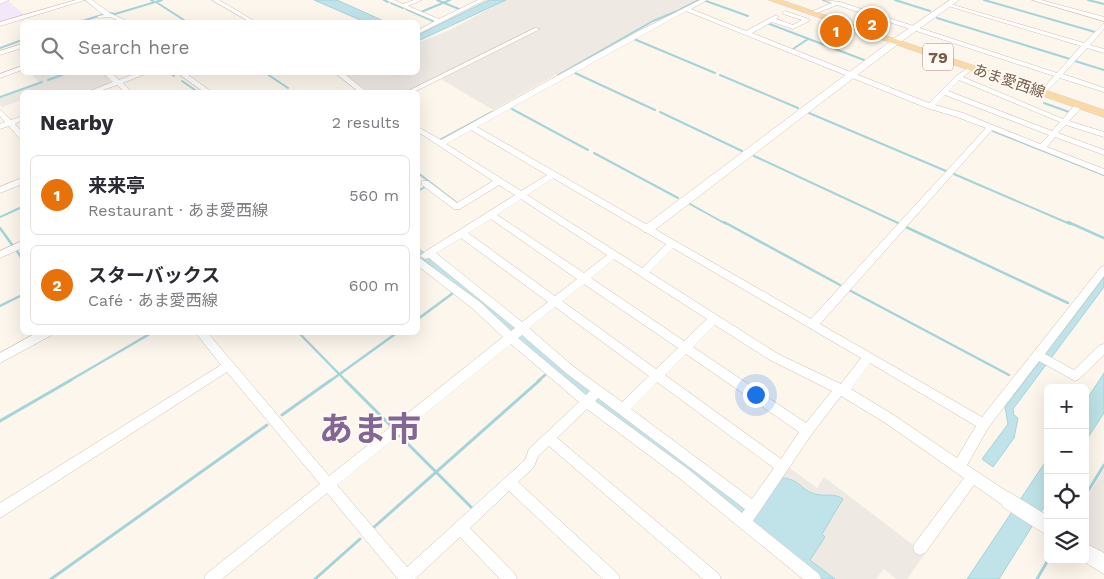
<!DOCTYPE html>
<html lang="en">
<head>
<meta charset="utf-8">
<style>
  :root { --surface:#fff; --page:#f2f2f3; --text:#2b2b33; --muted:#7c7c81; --line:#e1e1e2; --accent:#e76f51 }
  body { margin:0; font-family:"Work Sans","Noto Sans JP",sans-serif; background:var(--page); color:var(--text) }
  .controls { position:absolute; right:15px; bottom:15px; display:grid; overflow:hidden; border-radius:8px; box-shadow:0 5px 20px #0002 }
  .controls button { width:45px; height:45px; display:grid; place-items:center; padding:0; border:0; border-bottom:1px solid var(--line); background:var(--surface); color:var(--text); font:25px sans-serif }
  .you { position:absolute; left:755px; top:394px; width:18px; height:18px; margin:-12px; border:4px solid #fff; border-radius:50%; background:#1a73e8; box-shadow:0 0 0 8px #1a73e833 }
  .badge { display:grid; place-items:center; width:32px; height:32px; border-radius:50%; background:var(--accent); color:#fff; font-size:16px; font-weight:700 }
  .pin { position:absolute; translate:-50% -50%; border:2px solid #fff; box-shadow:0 1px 5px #0006 }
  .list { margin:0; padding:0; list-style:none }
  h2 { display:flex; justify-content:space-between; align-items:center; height:65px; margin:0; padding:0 20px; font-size:21px }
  h2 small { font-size:16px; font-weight:400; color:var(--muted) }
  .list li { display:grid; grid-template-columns:32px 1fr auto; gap:15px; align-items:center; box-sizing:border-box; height:80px; margin:0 10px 10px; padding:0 10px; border:1px solid var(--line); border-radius:8px }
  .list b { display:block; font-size:19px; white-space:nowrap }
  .list p { margin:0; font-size:16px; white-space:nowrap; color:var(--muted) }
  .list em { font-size:16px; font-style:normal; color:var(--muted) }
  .icon { flex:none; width:28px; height:28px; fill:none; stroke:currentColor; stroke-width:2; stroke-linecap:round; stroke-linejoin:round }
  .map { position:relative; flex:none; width:1104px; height:579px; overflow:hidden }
  .search { position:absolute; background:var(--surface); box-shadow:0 5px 20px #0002; left:20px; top:20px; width:400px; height:55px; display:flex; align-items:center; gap:12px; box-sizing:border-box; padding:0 18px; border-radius:8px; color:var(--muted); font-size:19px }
  .panel { position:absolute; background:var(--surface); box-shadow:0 5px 20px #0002; left:20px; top:90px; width:400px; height:245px; border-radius:8px }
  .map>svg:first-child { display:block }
</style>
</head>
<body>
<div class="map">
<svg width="1104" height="579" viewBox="0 0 1104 579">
  <rect width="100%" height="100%" fill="#fdf6ec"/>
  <path fill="#efe9e4" d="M506,0H698L652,21L493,110L441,79L538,30L406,92H367L341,73L418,72V43L450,30Z
    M30,73H103L114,82L88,92H22V100L2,107L0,104V97L40,83Z
    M788,467L817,488L824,477L925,554L907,579H896L884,569L876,579H835L810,560L824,537L822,535L838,495L814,494L790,478H779Z
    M1104,469V558L1085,546V501Z"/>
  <path fill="#f3e8fa" d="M7,0L26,16L0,23V2Z"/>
  <path fill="#bfe3e8" stroke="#a5d3da" d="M314,0H337L386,22H365Z
    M489,0H506L418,41V35Z
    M418,248L755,514L779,478C799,477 800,490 815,494C825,497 834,492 843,499L822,534L825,537L810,560L835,579H820L593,401L418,255Z
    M1104,277V287L1013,409L1014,415L1018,418L1014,438L993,467L982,459L1008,424L1005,407Z
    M1104,373V413L1085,442V402Z
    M1048,458V501L999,579H967Z"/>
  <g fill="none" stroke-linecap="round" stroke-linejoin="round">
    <path stroke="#a5d3da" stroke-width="2" d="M151,0L153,1
      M384,0L388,2
      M437,0L459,9
      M823,0L832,3
      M895,0L930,11
      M984,0L1095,32
      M1088,0L1104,4
      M706,1L748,16
      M156,2L187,22
      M391,3L403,8
      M406,9L433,21
      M681,9L699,0
      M421,12L450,0
      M109,13L115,14L162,0
      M937,18L1070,59
      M79,22L105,14
      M767,23L864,60
      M634,39L715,73
      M0,48L22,40
      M793,49L808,39
      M1075,61L1104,70
      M169,72L174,76
      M264,72L288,88
      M575,73L655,110
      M558,75L653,21L682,9
      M720,75L798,108
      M48,80L70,72
      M182,81L198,92
      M0,97L42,82
      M1044,103L1069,112
      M512,109L588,150
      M660,112L742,151
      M809,113L946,171
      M993,131L1104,175
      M440,140L492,112
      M594,153L678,198
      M754,156L898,223
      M418,173L457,203
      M954,174L1070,224
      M418,191L425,187
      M690,204L726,224
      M0,217L22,207"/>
    <path stroke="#a5d3da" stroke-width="2.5" d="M724,222L840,285
      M1068,222L1104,238
      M906,227L1068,303
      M0,228L13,246
      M17,251L22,259
      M849,290L1009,375
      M0,306L22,295
      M418,319L453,293
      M298,332L346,381
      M69,381L153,332
      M330,381L398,332
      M538,381L545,375"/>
    <path stroke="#a5d3da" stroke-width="3" d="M345,380L391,426
      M282,415L331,380
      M0,421L71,380
      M398,434L472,508
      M1085,496L1104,465
      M373,528L540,380
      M51,579L267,425
      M315,579L360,539
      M1037,579L1048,560"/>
    <defs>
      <path id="street" d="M0,0H9L0,4Z
        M76,0H85L0,26V22Z
        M85,0H92L110,13L129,22H122L110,17L98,18V16L104,15Z
        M212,0H219L256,22H250Z
        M386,0H394L403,4L414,0H422L408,6L439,19L478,0H485L418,34V30L435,21Z
        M700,0H707L691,9L746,31L776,15L779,17L776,19L793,25L802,20L783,14L782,13L785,11L809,19V21L793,29L772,22L752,33L929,103L956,76L971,66L974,68L973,69L963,77L1063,119L1076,103H1082V107L1069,121L1104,132V137L1066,125L1058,133L1104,150V155L1055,137L1047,147L1104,169V175L992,130L820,324L982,417L1101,267L1104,266V276L1045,354L1074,370L1100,345L1104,344V355L1079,379L1075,381L1039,361L988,428L967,465L1014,496L1016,501L1014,506L1009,507L1004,506L974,485L925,553L920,555L915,553L913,548L915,543L964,478L884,422L841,396L811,435L753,521L819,574L821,579H803L678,477L587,409L557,438L719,574L721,579H703L549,446L538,456L534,467L518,482L618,574L620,579H603L509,491L470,528L515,574L517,579H500L460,537L415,579H398L327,493L222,579H204L206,574L320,484L227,372L0,518V503L221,365L195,332H207L329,476L503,337L472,308L418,266V258L421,259L480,302L511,331L515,328L429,258L425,259L420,256L426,251L515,195L499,185L460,209H454L422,185V181H428L457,203L493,181L418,132V127L441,140L635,33ZM686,11L927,108L957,117L986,128L811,319L477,127ZM959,80L1060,122L1052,131L948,91ZM945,95L1049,135L1040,144L963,113L935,105ZM471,130L547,175L521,191L446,144ZM553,178L666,244L642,268L527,195ZM521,199L607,255L584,273L497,215ZM491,219L577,279L555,296L468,233ZM461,238L548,302L522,322L436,253ZM673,248L861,358L841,384L778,354L649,272ZM614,259L707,319L684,341L591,278ZM584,284L678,348L656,369L562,301ZM555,307L649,376L622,402L574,367L529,328ZM715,325L770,360L832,391L806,423L693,347ZM522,335L566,373L590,391L586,395L518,338ZM511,344L579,402L529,449L525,460L407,567L337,485ZM686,354L799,432L781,459L665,375ZM870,363L976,426L957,458L892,414L851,389ZM657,382L774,468L752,499L631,409ZM598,398L745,509L742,513L688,469L595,401Z
        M824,0L840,2L1057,73L1081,46L945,5L950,4L1084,43L1104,23V29L1090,45L1104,49V53L1087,48L1063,74L1104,88V92L1060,78L1047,91H1043V89L1054,76L837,5L817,13H813V11L832,3Z
        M1032,0H1041L1104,17V21Z
        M535,28L540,29L414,92H406Z
        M22,44V48L0,55V51Z
        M22,66V70L0,78V74Z
        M102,72H110L119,80L139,72H150L123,83L132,92H125L117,85L97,92H89L90,91L113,82Z
        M176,72H184L212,92H204Z
        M334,72H342L367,92H359Z
        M0,110L11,120L22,116V120L15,124L22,132V138H19L9,126L0,129V124L5,122L0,116Z
        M19,179H22V184L0,193V187Z
        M22,241V248L0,258V251Z
        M38,332H53L52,335L0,363V353Z"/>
      <path id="secondary" d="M950,0H959L898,44L652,232H644L642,229L644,226L892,40Z
        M1009,492L1048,516V536L1003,507L1000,501L1003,495Z
        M1085,543L1104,553V574L1081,560H1085Z"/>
      <path id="primary" d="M769,0H781L1104,110V117Z"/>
    </defs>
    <use href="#street" stroke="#d1beb0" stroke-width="1"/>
    <use href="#secondary" stroke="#d6c0b0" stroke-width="1"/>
    <use href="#primary" stroke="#dad1cd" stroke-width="1"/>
    <use href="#street" fill="#fff" fill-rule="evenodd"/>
    <use href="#secondary" fill="#fff" fill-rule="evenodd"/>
    <use href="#primary" fill="#fbd9a5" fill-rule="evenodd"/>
  </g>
  <g text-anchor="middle" stroke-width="4" stroke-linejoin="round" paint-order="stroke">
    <g font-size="15" fill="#7a5c4d" stroke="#fffaf3">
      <text transform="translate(1009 81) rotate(19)" y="5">あま愛西線</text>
    </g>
    <rect fill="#fffaf3" stroke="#a28b7f" stroke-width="1" x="923" y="43.5" width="30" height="27" rx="4"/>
    <g font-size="16" font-weight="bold" fill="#7a5c4d">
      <text x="938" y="63">79</text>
    </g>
    <g font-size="34" font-weight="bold" fill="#846695" stroke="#fffaf3">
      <text x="370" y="441">あま市</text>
    </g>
  </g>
</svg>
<div class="controls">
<button>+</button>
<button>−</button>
<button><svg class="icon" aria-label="locate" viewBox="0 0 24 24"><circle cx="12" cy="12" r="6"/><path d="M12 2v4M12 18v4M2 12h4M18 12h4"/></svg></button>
<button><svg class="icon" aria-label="layers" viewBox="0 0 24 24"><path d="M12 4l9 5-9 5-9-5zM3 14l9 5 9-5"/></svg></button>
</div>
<div class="you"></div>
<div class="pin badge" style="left:836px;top:31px;background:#e8710a">1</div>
<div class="pin badge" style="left:872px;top:24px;background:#e8710a">2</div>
<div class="search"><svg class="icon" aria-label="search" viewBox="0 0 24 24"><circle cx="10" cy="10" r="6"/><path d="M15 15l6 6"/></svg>Search here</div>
<section class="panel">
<h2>Nearby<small>2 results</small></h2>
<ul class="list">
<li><span class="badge" style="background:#e8710a">1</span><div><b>来来亭</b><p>Restaurant · あま愛西線</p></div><em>560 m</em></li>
<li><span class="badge" style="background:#e8710a">2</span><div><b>スターバックス</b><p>Café · あま愛西線</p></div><em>600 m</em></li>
</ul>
</section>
</div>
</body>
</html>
